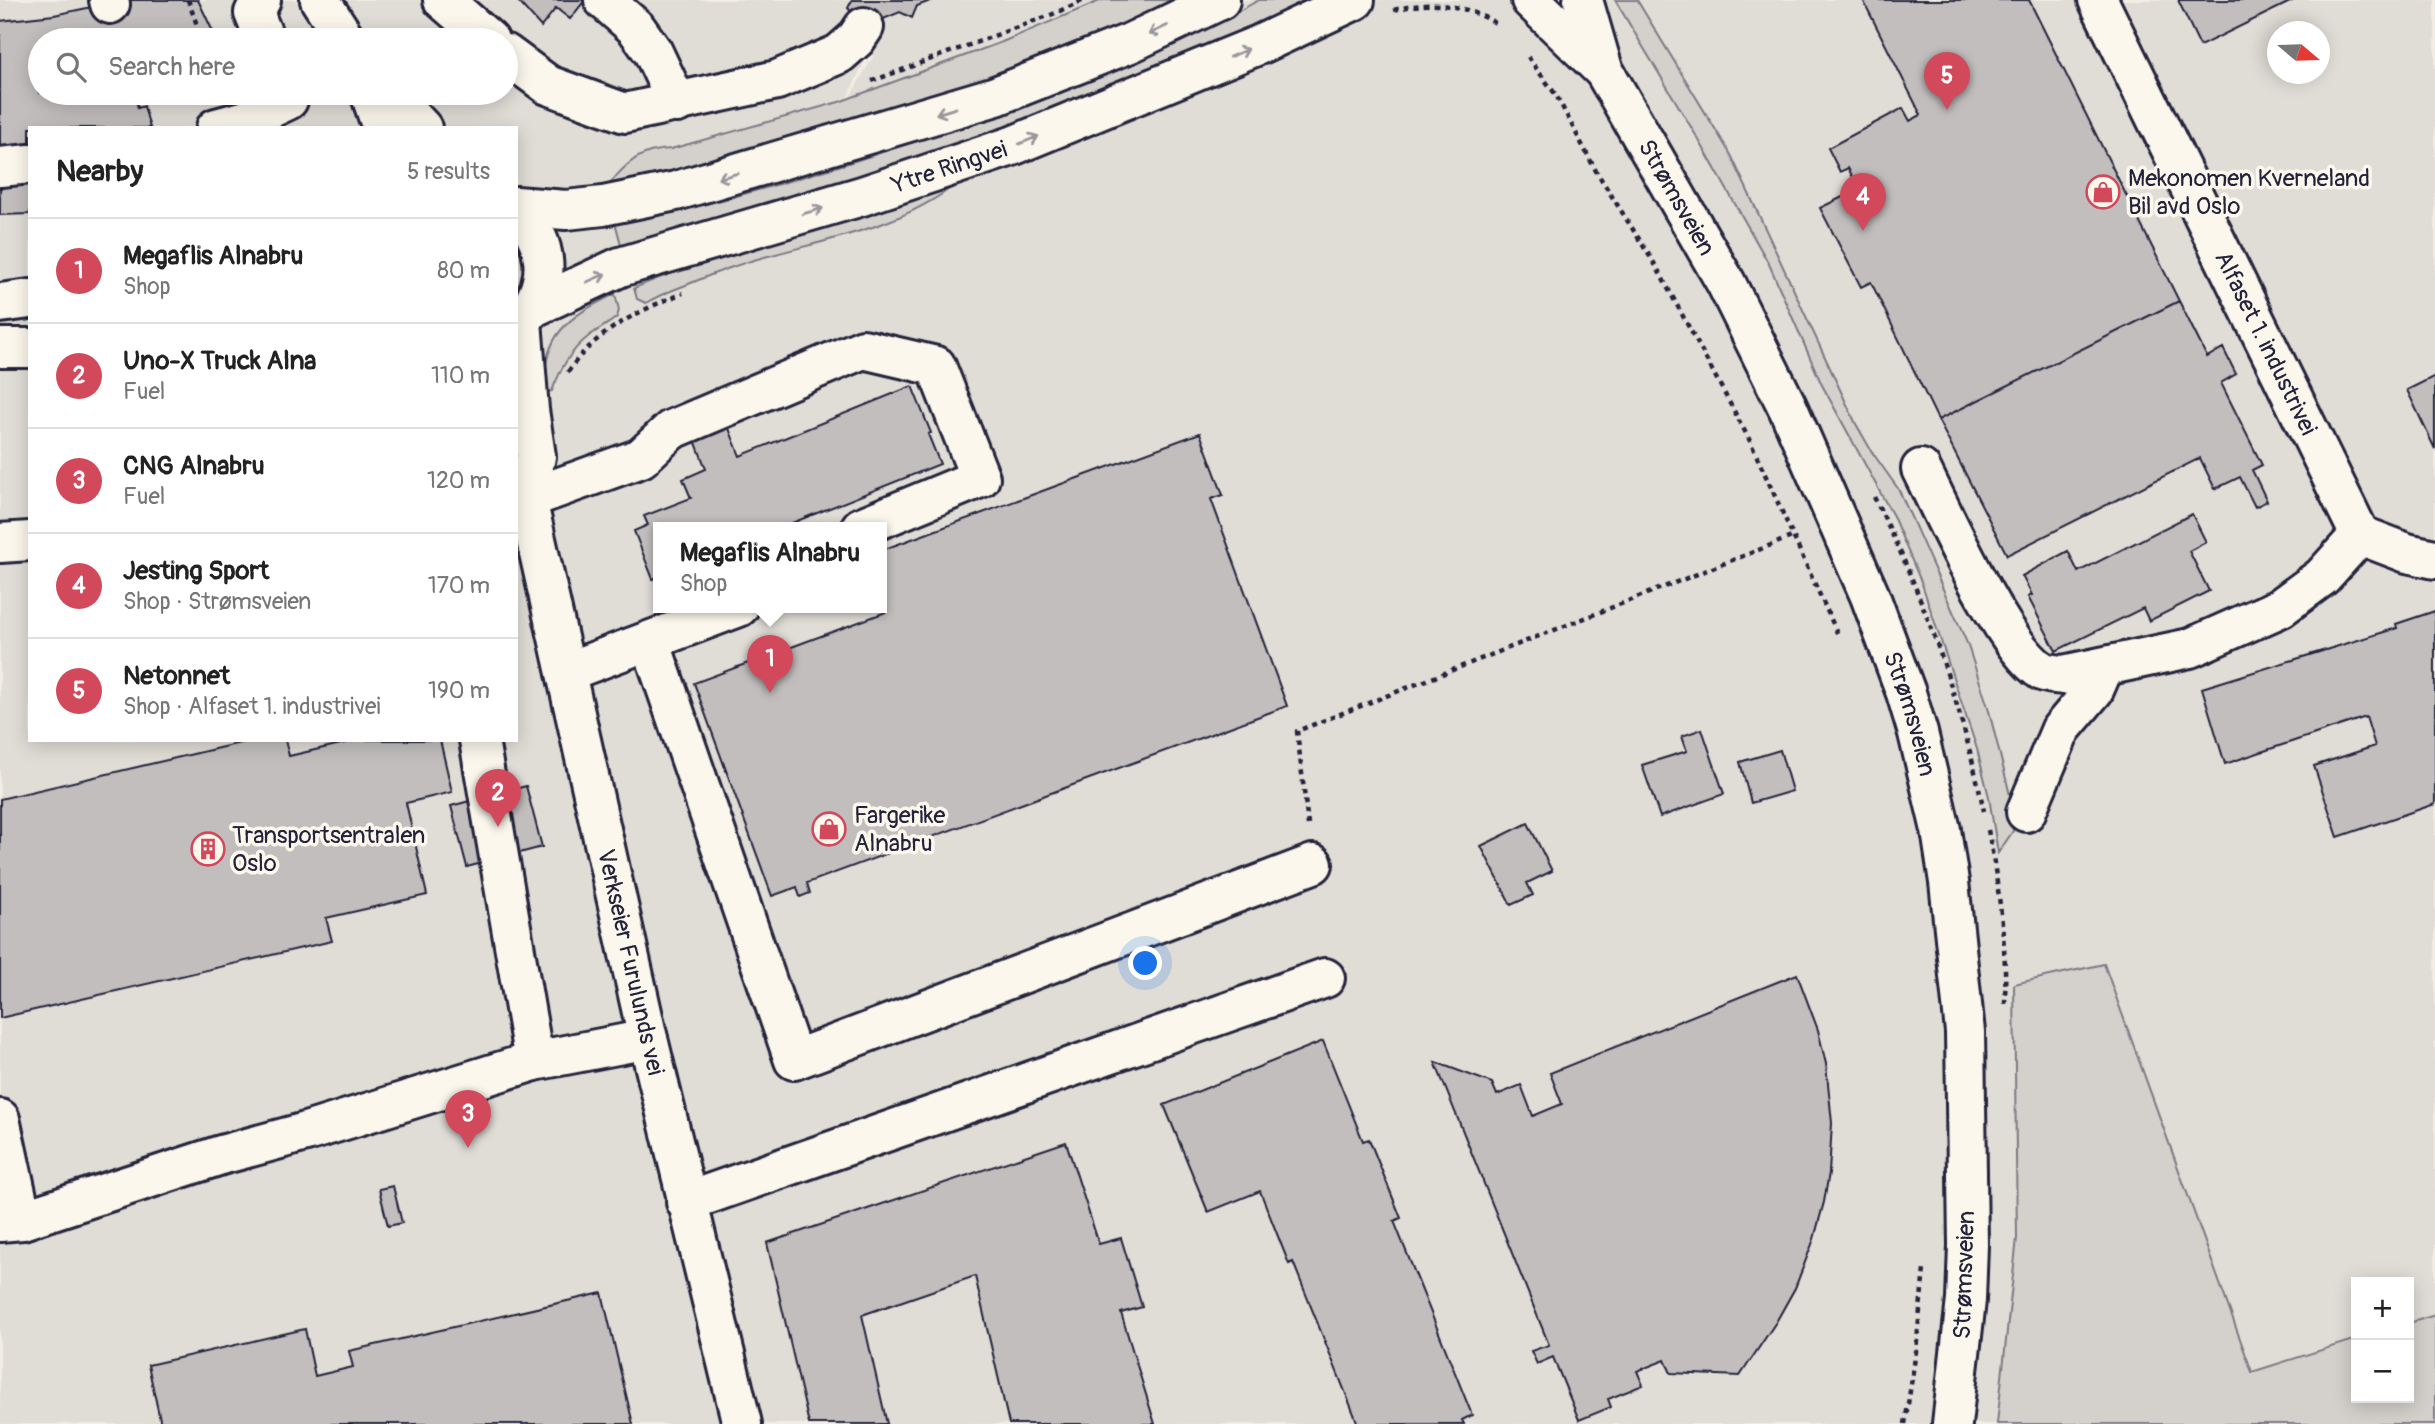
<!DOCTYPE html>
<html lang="en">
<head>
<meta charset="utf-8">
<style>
  :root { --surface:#fff; --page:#f6f6f6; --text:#222; --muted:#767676; --line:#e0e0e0; --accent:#d1495b }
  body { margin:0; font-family:Pangolin,sans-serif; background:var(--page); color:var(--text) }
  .controls { position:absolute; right:21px; bottom:21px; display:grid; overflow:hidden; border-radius:0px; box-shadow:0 4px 18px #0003 }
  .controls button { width:63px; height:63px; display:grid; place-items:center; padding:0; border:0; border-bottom:2px solid var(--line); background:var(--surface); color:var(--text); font:35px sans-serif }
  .compass { position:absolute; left:2267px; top:21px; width:63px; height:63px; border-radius:50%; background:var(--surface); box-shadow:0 4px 18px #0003; rotate:109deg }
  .you { position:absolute; left:1146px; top:964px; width:24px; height:24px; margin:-18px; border:5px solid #fff; border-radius:50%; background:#1a73e8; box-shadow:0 0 0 10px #1a73e833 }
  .badge { display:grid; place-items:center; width:46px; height:46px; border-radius:50%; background:var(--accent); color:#fff; font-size:23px; font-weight:700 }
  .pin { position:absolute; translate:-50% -58px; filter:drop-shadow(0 2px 4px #0008) }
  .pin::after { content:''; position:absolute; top:37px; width:24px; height:21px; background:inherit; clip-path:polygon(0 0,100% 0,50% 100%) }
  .popup { position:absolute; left:653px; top:522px; width:234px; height:91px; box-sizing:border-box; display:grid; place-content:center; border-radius:0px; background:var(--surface); filter:drop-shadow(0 2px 5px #0005); font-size:23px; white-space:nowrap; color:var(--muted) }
  .popup b { font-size:26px; color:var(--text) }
  .popup::after { content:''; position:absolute; left:50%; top:100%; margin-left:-14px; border:14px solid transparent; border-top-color:var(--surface) }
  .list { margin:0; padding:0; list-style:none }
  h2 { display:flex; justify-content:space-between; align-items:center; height:91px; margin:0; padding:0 28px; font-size:30px }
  h2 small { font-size:23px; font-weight:400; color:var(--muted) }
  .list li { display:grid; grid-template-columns:46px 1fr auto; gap:21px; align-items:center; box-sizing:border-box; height:105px; padding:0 28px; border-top:2px solid var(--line) }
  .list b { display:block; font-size:26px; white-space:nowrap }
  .list p { margin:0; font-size:23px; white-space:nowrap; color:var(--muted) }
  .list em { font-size:23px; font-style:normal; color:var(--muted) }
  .icon { flex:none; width:38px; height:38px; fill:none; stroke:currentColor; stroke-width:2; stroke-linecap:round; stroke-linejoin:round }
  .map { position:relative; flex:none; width:2435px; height:1424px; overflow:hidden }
  .search { position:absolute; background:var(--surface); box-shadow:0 4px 18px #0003; left:28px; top:28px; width:490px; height:77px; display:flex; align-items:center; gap:18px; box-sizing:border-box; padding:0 24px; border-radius:38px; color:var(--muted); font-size:26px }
  .panel { position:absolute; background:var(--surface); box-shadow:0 4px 18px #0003; left:28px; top:126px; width:490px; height:616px; border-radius:0px }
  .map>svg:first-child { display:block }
</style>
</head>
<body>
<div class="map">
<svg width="2435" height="1424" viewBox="0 0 2435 1424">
  <rect width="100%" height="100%" fill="#f2eee5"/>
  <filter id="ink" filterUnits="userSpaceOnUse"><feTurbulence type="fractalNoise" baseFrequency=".0143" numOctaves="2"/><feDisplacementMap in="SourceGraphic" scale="14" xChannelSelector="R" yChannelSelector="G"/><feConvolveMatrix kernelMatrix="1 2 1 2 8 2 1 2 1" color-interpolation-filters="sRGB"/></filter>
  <g filter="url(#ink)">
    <path fill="#e0dcd6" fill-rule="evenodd" d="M0,0H2435V1315L2409,1323V1282H2356V1339L2252,1372L2104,964L2017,1238L1997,1424H0ZM2278,32H2320V74H2278ZM40,40H506V93H40ZM874,55L842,111H841L866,58ZM30,128H516V740H30ZM658,527H882V607H658Z"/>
    <path fill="#d4d1cc" stroke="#7b7a84" stroke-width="2" d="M1102,0H1180L1126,25L959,87L718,163L608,186C627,162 640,150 671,149L839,102L1002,42Z
      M1259,0H1308L1222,40L993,132L924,156L679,231L623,252L615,222C699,210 780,184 861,159C997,116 1134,70 1259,0Z
      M1615,0H1637L1731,155L1856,424L1872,452L1899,490L1967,643L1988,707L2010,795L2013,831L1998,853L1989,797L1977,749L1922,584L1893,516L1822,385L1769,264L1700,142Z
      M957,183C905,225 835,238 772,255C744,262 717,272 691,283C676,289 660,294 646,303L637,299L634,288L676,271Z
      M615,294L619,310L617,317C609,324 598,329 589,336C570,351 561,368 552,391L545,393C541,336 567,317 615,294Z
      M2104,964L2252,1372L2356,1339V1398H2409V1323L2435,1315V1424H1997L2017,1238L2014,984Z"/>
    <path fill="#c2bebe" stroke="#22223b" stroke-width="2" d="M125,0H198L217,40H40V93H161L136,100L138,108L144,106L150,128H30V214L0,215V21L54,15Z
      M517,0H585L570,19L556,8L541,27Z
      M852,0H933L917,6L912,18L900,12L864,27L848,8Z
      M1863,0H2029L2179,301L1938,420L1871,282L1861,287L1820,208L1859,189L1848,168L1840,172L1828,148L1903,108L1910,121L1921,115Z
      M2178,0H2294L2200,46Z
      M2179,301L2207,357L2223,348L2236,374L2221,383L2262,465L2252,470L2267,501L2255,507L2240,477L2215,489L2200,458L2007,555L1938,420Z
      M2435,376V449L2407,390Z
      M912,386L931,433L928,434L940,464L782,527H658V577L653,579L634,531L648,525L644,516L691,498L683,479L706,469L695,440L728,426L740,456Z
      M1200,433L1223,495L1211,499L1287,706L807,883L810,893L800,897L797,887L772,896L694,683L886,612L882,601V550Z
      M2192,514L2206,542L2189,551L2209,591L2149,621L2143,608L2056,651L2028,597L2032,595L2022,576L2068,551L2078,572Z
      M2435,611V804L2338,837L2314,766L2375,746L2366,717L2225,764L2202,688L2397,628L2396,624Z
      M1702,729L1724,794L1660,817L1642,765L1687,751L1682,736Z
      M253,740H285L289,756L358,740H440L452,792L406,803L427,895L326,918L332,941L0,1018V799Z
      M1780,750L1792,791L1751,803L1740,762Z
      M526,786L542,847L467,867L451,806Z
      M1528,823L1552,871L1527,883L1533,895L1511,905L1481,846Z
      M1797,974L1818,1030L1826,1064L1832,1123L1829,1173L1824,1202L1814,1239L1795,1288L1776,1322L1740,1376L1671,1373L1665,1360L1637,1371L1643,1385L1608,1399L1611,1407L1579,1420L1553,1357L1537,1364L1531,1351L1549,1345L1435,1062L1492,1083L1497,1095L1521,1085L1533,1116L1562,1104L1550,1073Z
      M1323,1041L1363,1141L1369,1139L1401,1218L1394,1221L1472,1415L1462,1420L1464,1424H1358L1293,1262L1289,1264L1260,1191L1208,1212L1164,1105Z
      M1066,1142L1099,1244L1121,1238L1142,1307L1121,1313L1155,1424H1009L975,1276L862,1315L887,1424H809L767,1243Z
      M393,1186L402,1223L388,1226L379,1189Z
      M602,1293L633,1424H161L148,1365L305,1329L315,1376L353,1367L349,1351Z"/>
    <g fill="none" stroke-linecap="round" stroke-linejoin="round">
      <defs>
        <g id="minor">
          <path d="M109,0L110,4"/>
          <path d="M261,0L254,13L265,40"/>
          <path d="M320,0L346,40"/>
          <path d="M443,0L489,40"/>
          <path d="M604,0L636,28L653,52L677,103"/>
          <path id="s1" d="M2098,0L2360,535L2407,553L2435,559"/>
          <path d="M506,54L548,85L625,113L777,80L839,54L856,39L864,27"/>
          <path d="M370,93L382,128"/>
          <path d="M389,93L422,128"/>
          <path d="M216,128L246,120L288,100L286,93"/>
          <path d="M0,167L30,164"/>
          <path d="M522,321L529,410L536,456L527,499"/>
          <path d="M1921,469C1943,513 2004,649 2042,671C2047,674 2056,674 2063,675L2190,648L2280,608L2322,577L2360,535"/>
          <path id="s2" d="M516,483L527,499L648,1039L742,1424"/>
          <path d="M516,507L527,499L641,458L671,430L863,349L936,366L980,478L861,527"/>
          <path d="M0,543L30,541"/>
          <path d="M650,641L794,1060L1313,864"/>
          <path d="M566,672L739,607"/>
          <path d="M479,740L534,1061L648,1039"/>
          <path d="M2026,812L2061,729L2094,690L2104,667"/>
          <path d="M0,1119L22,1220"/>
          <path d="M686,1202L1325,978"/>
          <path d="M0,1222L22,1220L221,1155L306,1132L534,1061"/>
        </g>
        <g id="major">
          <path d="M1531,0L1601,68"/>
          <path id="s3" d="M1583,0L1603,69L1726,283L1788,408L1870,596L1906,693L1918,733L1941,830L1949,882L1965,1032L1968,1245L1966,1300L1952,1424"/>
          <path d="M516,206L566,210L603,206L676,191L996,96L1130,43L1220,0"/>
          <path d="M516,207C550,243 553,282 522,321"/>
          <path d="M0,303L30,299"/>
          <path id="s4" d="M534,307L620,267L862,196L1012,146L1261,44L1355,0"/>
          <path d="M0,348H30"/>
        </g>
      </defs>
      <use href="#minor" stroke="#22223b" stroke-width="44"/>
      <use href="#major" stroke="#22223b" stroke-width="44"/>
      <path stroke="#22223b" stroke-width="4.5" stroke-dasharray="5 5" stroke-linecap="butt" d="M188,0L197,25
        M1394,10C1432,0 1465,4 1499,25
        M1528,57L1556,95L1596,171L1656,266L1749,439L1839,637
        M872,81L1053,14L1084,0
        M568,372C594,332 640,310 683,293
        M1874,497C1924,595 1961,703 1984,811
        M1308,825L1297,731L1794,536
        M1988,830C1999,887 2007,947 2005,1006
        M1905,1424L1916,1351L1924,1269"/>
      <use href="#minor" stroke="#fbf7ec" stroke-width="38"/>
      <use href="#major" stroke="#fbf7ec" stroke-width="38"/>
    </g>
    <defs><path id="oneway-shaft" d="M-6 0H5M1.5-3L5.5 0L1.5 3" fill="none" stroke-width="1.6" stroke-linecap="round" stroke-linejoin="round" transform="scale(1.75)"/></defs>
    <g stroke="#99979c">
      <use href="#oneway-shaft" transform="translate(1158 30) rotate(154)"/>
      <use href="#oneway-shaft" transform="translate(1239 53) rotate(-23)"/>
      <use href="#oneway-shaft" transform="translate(946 111) rotate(163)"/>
      <use href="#oneway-shaft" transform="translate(1029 140) rotate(-22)"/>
      <use href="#oneway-shaft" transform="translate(728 176) rotate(164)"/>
      <use href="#oneway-shaft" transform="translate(813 211) rotate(-16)"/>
      <use href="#oneway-shaft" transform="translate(596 278) rotate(-24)"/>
    </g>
  </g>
  <defs>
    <symbol id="shop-ring" viewBox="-11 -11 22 22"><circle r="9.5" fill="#fbf7ec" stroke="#d1495b" stroke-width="1.5"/><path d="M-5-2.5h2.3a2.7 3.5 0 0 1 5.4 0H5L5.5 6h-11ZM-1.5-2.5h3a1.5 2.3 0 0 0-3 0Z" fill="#d1495b"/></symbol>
    <symbol id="building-ring" viewBox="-11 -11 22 22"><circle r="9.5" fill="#fbf7ec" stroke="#d1495b" stroke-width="1.5"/><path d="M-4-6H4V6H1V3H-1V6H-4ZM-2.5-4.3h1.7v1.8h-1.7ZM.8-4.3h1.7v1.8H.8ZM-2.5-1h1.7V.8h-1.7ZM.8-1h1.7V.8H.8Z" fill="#d1495b"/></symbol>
  </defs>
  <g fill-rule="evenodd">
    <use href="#shop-ring" x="2084" y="173" width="38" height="38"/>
    <use href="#shop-ring" x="810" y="810" width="38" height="38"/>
    <use href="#building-ring" x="189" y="830" width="38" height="38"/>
  </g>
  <g text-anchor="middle" stroke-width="7" stroke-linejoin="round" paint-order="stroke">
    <g font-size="24" fill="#22223b" stroke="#fbf7ec">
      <text dy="8" stroke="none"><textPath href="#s4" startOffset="439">Ytre Ringvei</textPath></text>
      <text dy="8" stroke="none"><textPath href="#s3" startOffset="220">Strømsveien</textPath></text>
      <text dy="8" stroke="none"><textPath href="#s1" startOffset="382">Alfaset 1. industrivei</textPath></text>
      <text dy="8" stroke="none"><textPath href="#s3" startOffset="788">Strømsveien</textPath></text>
      <text dy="8" stroke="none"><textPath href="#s2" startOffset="494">Verkseier Furulunds vei</textPath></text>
      <text transform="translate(1964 1275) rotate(-88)" y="8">Strømsveien</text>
    </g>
    <g font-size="24" fill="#22223b" stroke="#fbf7ec" text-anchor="start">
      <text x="2128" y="186">Mekonomen Kverneland<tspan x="2128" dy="28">Bil avd Oslo</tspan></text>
      <text x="854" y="823">Fargerike<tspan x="854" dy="28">Alnabru</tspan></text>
      <text x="232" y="843">Transportsentralen<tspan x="232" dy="28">Oslo</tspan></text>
    </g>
  </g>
</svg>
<div class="controls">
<button>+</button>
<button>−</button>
</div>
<svg class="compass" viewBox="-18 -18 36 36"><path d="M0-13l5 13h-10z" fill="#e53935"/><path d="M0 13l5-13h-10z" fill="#767676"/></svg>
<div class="you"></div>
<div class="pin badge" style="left:770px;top:693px">1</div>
<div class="popup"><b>Megaflis Alnabru</b>Shop</div>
<div class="pin badge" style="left:498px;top:827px">2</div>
<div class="pin badge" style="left:468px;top:1148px">3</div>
<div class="pin badge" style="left:1863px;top:231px">4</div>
<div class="pin badge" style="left:1947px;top:110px">5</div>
<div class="search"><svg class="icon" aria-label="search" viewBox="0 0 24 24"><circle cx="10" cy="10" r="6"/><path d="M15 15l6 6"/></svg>Search here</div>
<section class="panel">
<h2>Nearby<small>5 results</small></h2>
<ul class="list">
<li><span class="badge">1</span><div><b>Megaflis Alnabru</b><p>Shop</p></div><em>80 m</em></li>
<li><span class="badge">2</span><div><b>Uno-X Truck Alna</b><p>Fuel</p></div><em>110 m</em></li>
<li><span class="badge">3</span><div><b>CNG Alnabru</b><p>Fuel</p></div><em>120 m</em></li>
<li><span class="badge">4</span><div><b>Jesting Sport</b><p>Shop · Strømsveien</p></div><em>170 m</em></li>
<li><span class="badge">5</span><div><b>Netonnet</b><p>Shop · Alfaset 1. industrivei</p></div><em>190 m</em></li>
</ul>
</section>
</div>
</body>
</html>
